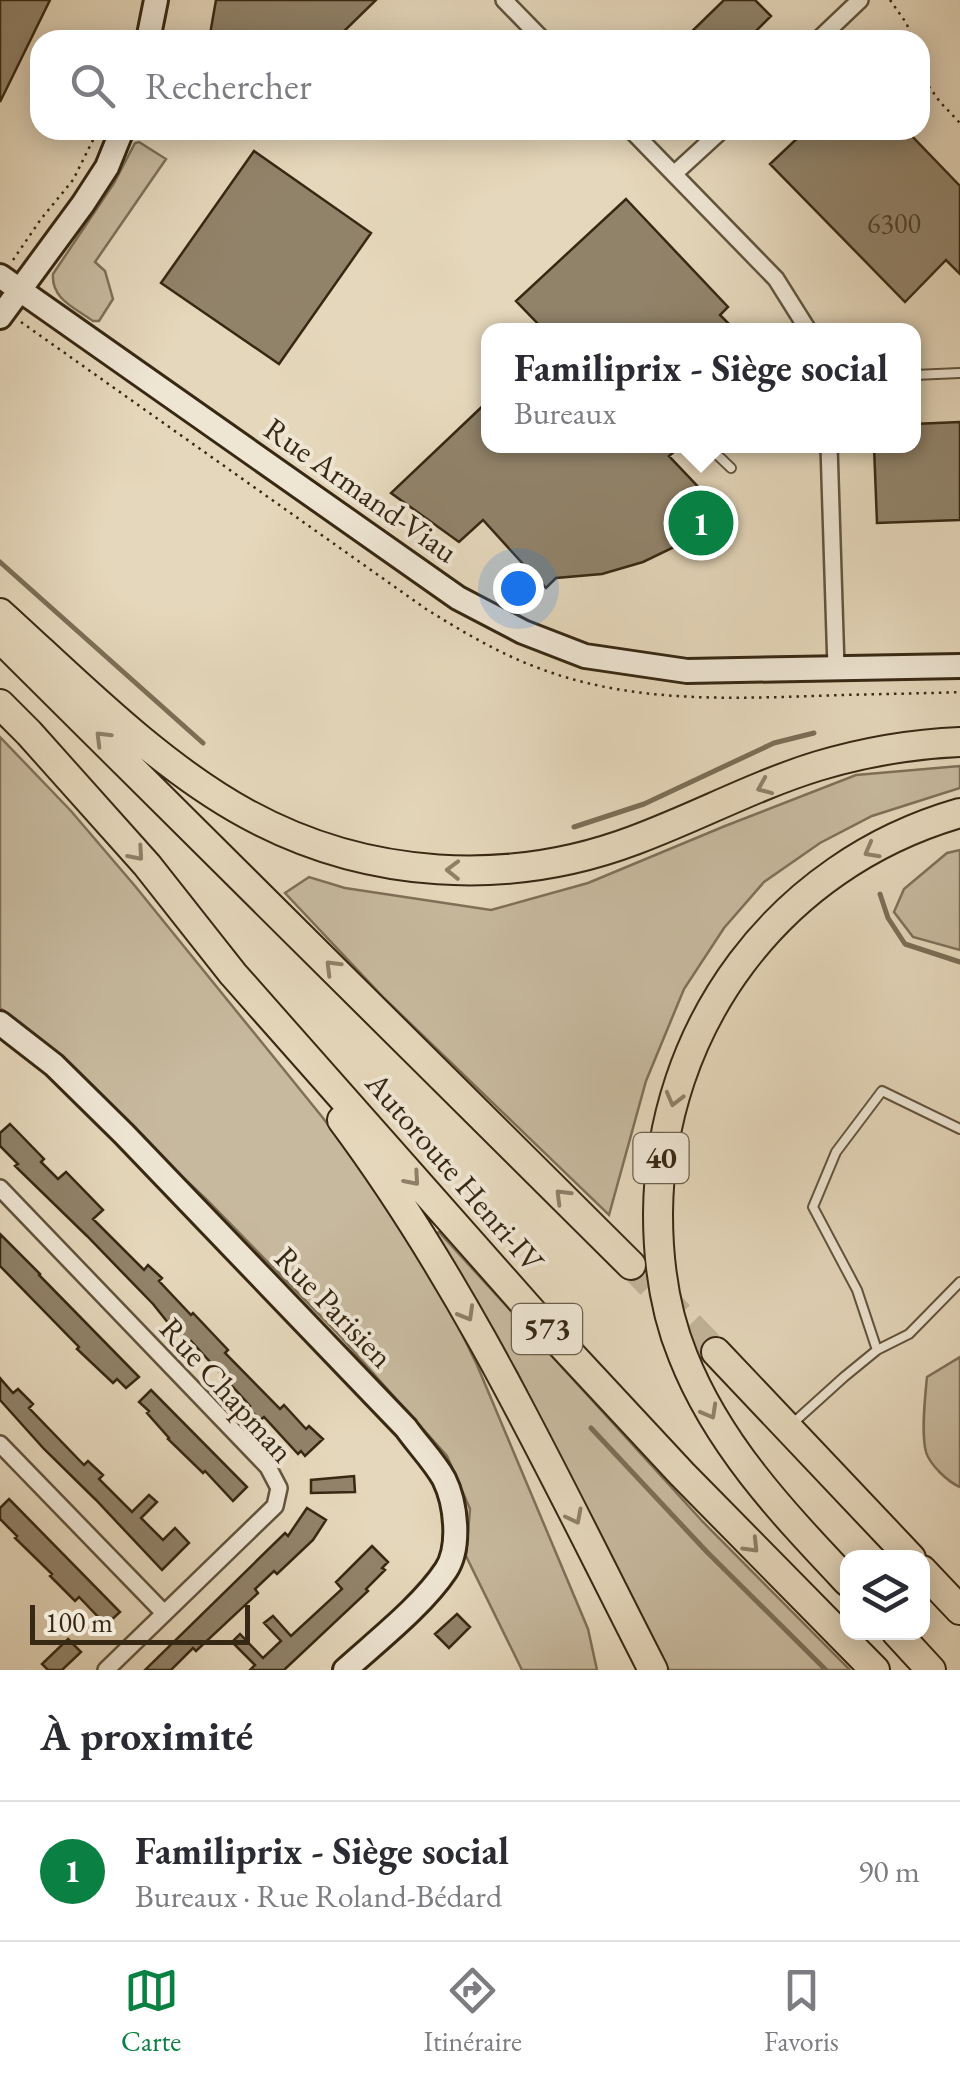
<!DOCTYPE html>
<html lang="fr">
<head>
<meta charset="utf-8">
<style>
  :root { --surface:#fff; --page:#f2f2f3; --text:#2b2b33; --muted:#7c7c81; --line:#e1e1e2; --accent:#0b8043 }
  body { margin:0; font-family:"EB Garamond",serif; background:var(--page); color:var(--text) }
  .controls { position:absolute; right:30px; bottom:30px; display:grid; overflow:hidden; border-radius:20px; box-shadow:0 5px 25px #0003 }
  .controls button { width:90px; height:90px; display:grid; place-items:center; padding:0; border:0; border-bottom:2px solid var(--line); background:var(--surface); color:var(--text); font:50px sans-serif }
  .scale { position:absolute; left:30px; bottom:25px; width:220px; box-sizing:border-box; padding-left:10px; border:5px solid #372813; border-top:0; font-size:28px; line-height:35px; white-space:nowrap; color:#372813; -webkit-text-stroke:8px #eee5d3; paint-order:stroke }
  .you { position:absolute; left:518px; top:588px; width:35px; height:35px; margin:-25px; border:8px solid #fff; border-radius:50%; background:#1a73e8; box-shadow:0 0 0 15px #1a73e833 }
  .badge { display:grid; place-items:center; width:65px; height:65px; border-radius:50%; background:var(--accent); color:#fff; font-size:32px; font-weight:700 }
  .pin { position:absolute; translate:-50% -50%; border:5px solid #fff; box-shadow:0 2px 10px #0006 }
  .popup { position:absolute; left:481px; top:323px; width:440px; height:130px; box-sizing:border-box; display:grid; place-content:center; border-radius:20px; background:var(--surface); filter:drop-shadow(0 2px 8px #0005); font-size:32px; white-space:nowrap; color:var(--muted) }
  .popup b { font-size:38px; color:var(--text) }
  .popup::after { content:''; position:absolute; left:50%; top:100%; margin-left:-20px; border:20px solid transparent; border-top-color:var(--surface) }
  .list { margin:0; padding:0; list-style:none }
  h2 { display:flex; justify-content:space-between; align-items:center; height:130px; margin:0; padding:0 40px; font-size:42px }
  h2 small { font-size:32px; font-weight:400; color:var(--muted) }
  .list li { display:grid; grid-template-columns:65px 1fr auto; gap:30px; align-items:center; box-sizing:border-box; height:140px; padding:0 40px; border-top:2px solid var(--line) }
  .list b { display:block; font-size:38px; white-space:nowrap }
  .list p { margin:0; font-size:32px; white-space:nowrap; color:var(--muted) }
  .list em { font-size:32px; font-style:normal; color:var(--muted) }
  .icon { flex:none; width:55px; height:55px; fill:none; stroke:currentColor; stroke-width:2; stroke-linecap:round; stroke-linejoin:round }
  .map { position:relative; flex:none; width:960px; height:1670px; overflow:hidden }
  .search { position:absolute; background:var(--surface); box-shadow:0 5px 25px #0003; left:30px; right:30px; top:30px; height:110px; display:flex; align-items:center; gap:25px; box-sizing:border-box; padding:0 35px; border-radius:30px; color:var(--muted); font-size:38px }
  .sheet { height:270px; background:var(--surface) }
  nav { display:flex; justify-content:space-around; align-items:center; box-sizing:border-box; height:140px; border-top:2px solid var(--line); background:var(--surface); font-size:28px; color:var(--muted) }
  nav a { display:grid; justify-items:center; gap:5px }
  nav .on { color:var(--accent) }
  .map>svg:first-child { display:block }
</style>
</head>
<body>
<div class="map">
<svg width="960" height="1670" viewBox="0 0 960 1670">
  <rect width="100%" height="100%" fill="#e5d7bb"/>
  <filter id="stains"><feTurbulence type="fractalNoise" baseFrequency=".002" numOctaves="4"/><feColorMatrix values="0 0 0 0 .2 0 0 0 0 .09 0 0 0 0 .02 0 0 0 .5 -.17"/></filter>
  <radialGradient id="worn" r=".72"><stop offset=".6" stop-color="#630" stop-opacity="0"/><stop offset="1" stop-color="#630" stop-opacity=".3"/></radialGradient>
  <path fill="#c7b99e" stroke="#7f7058" stroke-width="2.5" d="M139,142L166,159L95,262L105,271L113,299L99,321H93C75,308 51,299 53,274L114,183L135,143Z
    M0,737L71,811L135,886L323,1118L421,1249L477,1365L588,1629L597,1670H522L466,1556L470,1509L447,1456L339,1335L207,1200L15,1019L0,1008Z
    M960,766V788L872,816L820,843L764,882L724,928L684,989L646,1081L609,1215L384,998L285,893L309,877L345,888L491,910L588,883L725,826L856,775Z
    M960,850V950L913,937L894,912L904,889L947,853Z
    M439,1232L703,1522L850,1670H669L517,1372L433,1236Z
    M960,1357V1487C948,1482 930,1465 926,1452C921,1433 925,1397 927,1377Z"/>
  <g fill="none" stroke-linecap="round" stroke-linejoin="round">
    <path stroke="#7c6e56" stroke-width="5" d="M0,562L203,743
      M574,827L644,804L774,743L814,733
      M880,894L888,918L905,944L960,962
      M591,1428L707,1552L826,1670"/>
  </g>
  <path fill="#91836a" stroke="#372813" stroke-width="2.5" d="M0,0H50L0,102Z
    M216,0H376L335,40H209Z
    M724,0H755L771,16L747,40H683Z
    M806,130H906L960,186V274L946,260L905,302L770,164Z
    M254,151L371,233L279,364L161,283Z
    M626,199L728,307L720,315L735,330H544L516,301Z
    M488,401V446H681L669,456L725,515L695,537L643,562L602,574L556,578L546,588L540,581L522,579L523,564L483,520L459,542L391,493Z
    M960,422V520L877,523L874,446H914V424Z
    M10,1124L44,1159L41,1162L58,1179L66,1172L103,1210L93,1219L144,1270L148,1265L162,1278L159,1281L191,1315L193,1313L228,1350L225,1353L280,1409L284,1405L306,1429L309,1426L323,1439L305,1456L301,1451L298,1454L264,1417L260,1420L248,1408L250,1406L243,1398L191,1341L189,1343L169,1324L153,1304L87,1236L15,1166L18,1164L0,1146V1133Z
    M0,1234L40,1274L39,1275L139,1377L126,1388L117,1379L113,1383L77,1349L79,1347L0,1266Z
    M0,1378L13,1393L18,1389L33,1404L29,1408L84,1465L88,1461L103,1475L99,1479L132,1512L149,1495L157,1502L141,1518L163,1540L175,1528L189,1543L162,1570L96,1500L44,1449L0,1400Z
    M151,1390L247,1487L233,1501L205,1471L203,1473L168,1439L169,1438L147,1413L149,1411L139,1402Z
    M354,1476L355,1492L311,1493V1480Z
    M9,1499L120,1612L106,1625L79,1597L75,1601L50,1576L52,1574L15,1538L17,1536L0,1519V1508Z
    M307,1508L326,1520L313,1540L277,1574L274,1571L255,1589L258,1593L196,1651L193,1648L171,1670H145L285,1533L288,1536Z
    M372,1546L388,1562L382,1568L385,1570L366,1589L368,1591L284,1670H250L255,1665L232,1642L240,1634L263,1658L281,1641L264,1623L273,1616L291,1636L342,1589L336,1582Z
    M457,1614L470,1627L449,1648L435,1634Z
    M68,1639L81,1652L62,1670H48L42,1664Z"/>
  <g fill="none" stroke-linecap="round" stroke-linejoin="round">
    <path stroke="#c2b499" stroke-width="28" stroke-dasharray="28 14" stroke-linecap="butt" d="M631,1265L716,1352"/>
    <defs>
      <path id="lane" d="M914,375L960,373
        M708,446L731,468
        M877,1350L857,1290L813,1207L836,1152L882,1091L960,1129
        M792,1424L844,1377L877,1350L909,1334L960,1282"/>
      <path id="street" d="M504,0L543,40
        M818,40L860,0
        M631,130L776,279L808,330
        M674,174L722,130
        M829,446L836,668
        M0,1188L268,1467L279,1488L275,1506L106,1670
        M0,1444L164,1613"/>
      <path id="secondary" d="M148,40L156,0
        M0,276L458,598L523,632L585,656L687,671L960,666
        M0,317L83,204L107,167L122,130
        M0,1023L54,1065L124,1134L406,1428C418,1445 434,1461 444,1479C456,1503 461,1547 446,1570C423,1605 377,1641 345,1670"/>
      <path id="highway" d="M0,613C75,681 157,765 247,814C366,879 508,888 635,840C697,817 756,785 818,766C865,752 912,744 960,742
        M0,638L631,1265
        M0,704L29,733L147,865L233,974L548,1330L682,1474L875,1670
        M342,1120C468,1289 557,1483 653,1670
        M716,1352L911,1558
        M922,1570L960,1610
        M848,1582C783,1513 718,1445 683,1356C665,1312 658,1262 658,1214C659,1027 779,865 960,813
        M896,1632L931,1670"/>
    </defs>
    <use href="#lane" stroke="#62543d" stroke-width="12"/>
    <use href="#street" stroke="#62543d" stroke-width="20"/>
    <use href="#secondary" stroke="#372813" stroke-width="28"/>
    <use href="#highway" stroke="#372813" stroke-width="32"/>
    <path stroke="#372813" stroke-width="2.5" stroke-dasharray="2.5 5" stroke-linecap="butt" d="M890,0L907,24L911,40
      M920,74L940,102L960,123
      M481,130L490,140
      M13,260L41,219L73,180L98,130
      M21,322L426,609C463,632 500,654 541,669C630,702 722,699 814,696C863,694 911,694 960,692
      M709,528L718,541"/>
    <use href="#lane" stroke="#eee5d3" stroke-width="8"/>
    <use href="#street" stroke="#eee5d3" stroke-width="15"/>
    <use href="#secondary" stroke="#eee5d3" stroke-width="22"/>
    <use href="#highway" stroke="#e5d7bb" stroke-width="28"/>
  </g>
  <defs><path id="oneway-chevron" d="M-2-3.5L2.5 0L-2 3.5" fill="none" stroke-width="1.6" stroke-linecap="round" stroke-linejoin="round" transform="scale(2.5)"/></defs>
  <g stroke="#8e8067">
    <use href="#oneway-chevron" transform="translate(102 738) rotate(-135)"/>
    <use href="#oneway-chevron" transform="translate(764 787) rotate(157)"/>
    <use href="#oneway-chevron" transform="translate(871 851) rotate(151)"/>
    <use href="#oneway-chevron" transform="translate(137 854) rotate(49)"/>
    <use href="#oneway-chevron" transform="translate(453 870) rotate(-179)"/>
    <use href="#oneway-chevron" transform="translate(332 967) rotate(-135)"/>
    <use href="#oneway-chevron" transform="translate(674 1099) rotate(105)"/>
    <use href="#oneway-chevron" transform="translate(413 1179) rotate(49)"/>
    <use href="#oneway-chevron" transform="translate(562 1196) rotate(-135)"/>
    <use href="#oneway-chevron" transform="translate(467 1314) rotate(60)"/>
    <use href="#oneway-chevron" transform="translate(710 1412) rotate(61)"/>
    <use href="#oneway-chevron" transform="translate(575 1517) rotate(63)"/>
    <use href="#oneway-chevron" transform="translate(752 1546) rotate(46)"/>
  </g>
  <g text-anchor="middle" stroke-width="8" stroke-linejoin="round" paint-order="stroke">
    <g font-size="28" fill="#4e3f29">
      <text x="894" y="233">6300</text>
    </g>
    <g fill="#eee5d3" stroke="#6e614d" stroke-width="2.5">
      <rect x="633.5" y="1133" width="55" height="50" rx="8"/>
      <rect x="512" y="1304" width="70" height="50" rx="8"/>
    </g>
    <g font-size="30" font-weight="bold" fill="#372813">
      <text x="661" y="1168">40</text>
      <text x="547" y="1339">573</text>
    </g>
    <g font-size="32" fill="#372813" stroke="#eee5d3">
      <text transform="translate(361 490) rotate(35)" y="11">Rue Armand-Viau</text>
      <text transform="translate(455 1172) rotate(49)" y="11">Autoroute Henri-IV</text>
      <text transform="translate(334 1307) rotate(46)" y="11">Rue Parisien</text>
      <text transform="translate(227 1390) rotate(48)" y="11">Rue Chapman</text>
    </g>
  </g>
  <rect width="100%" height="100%" filter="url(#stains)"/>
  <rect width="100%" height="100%" fill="url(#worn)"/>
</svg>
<div class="controls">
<button><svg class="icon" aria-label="layers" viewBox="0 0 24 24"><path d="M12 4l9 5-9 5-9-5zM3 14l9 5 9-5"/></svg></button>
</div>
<div class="scale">100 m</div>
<div class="you"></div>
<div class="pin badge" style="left:701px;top:523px">1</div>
<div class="popup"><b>Familiprix - Siège social</b>Bureaux</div>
<div class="search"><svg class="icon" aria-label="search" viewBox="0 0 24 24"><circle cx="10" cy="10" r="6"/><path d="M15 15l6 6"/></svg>Rechercher</div>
</div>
<section class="sheet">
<h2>À proximité<small></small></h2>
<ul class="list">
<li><span class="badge">1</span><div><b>Familiprix - Siège social</b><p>Bureaux · Rue Roland-Bédard</p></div><em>90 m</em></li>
</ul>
</section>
<nav>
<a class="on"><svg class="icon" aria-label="map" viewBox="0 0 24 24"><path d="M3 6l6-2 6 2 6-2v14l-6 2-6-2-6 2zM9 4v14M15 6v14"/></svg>Carte</a>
<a><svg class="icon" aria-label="directions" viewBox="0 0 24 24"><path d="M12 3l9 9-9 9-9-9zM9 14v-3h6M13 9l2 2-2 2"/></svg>Itinéraire</a>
<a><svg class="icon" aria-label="saved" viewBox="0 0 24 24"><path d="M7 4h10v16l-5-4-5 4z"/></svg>Favoris</a>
</nav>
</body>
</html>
